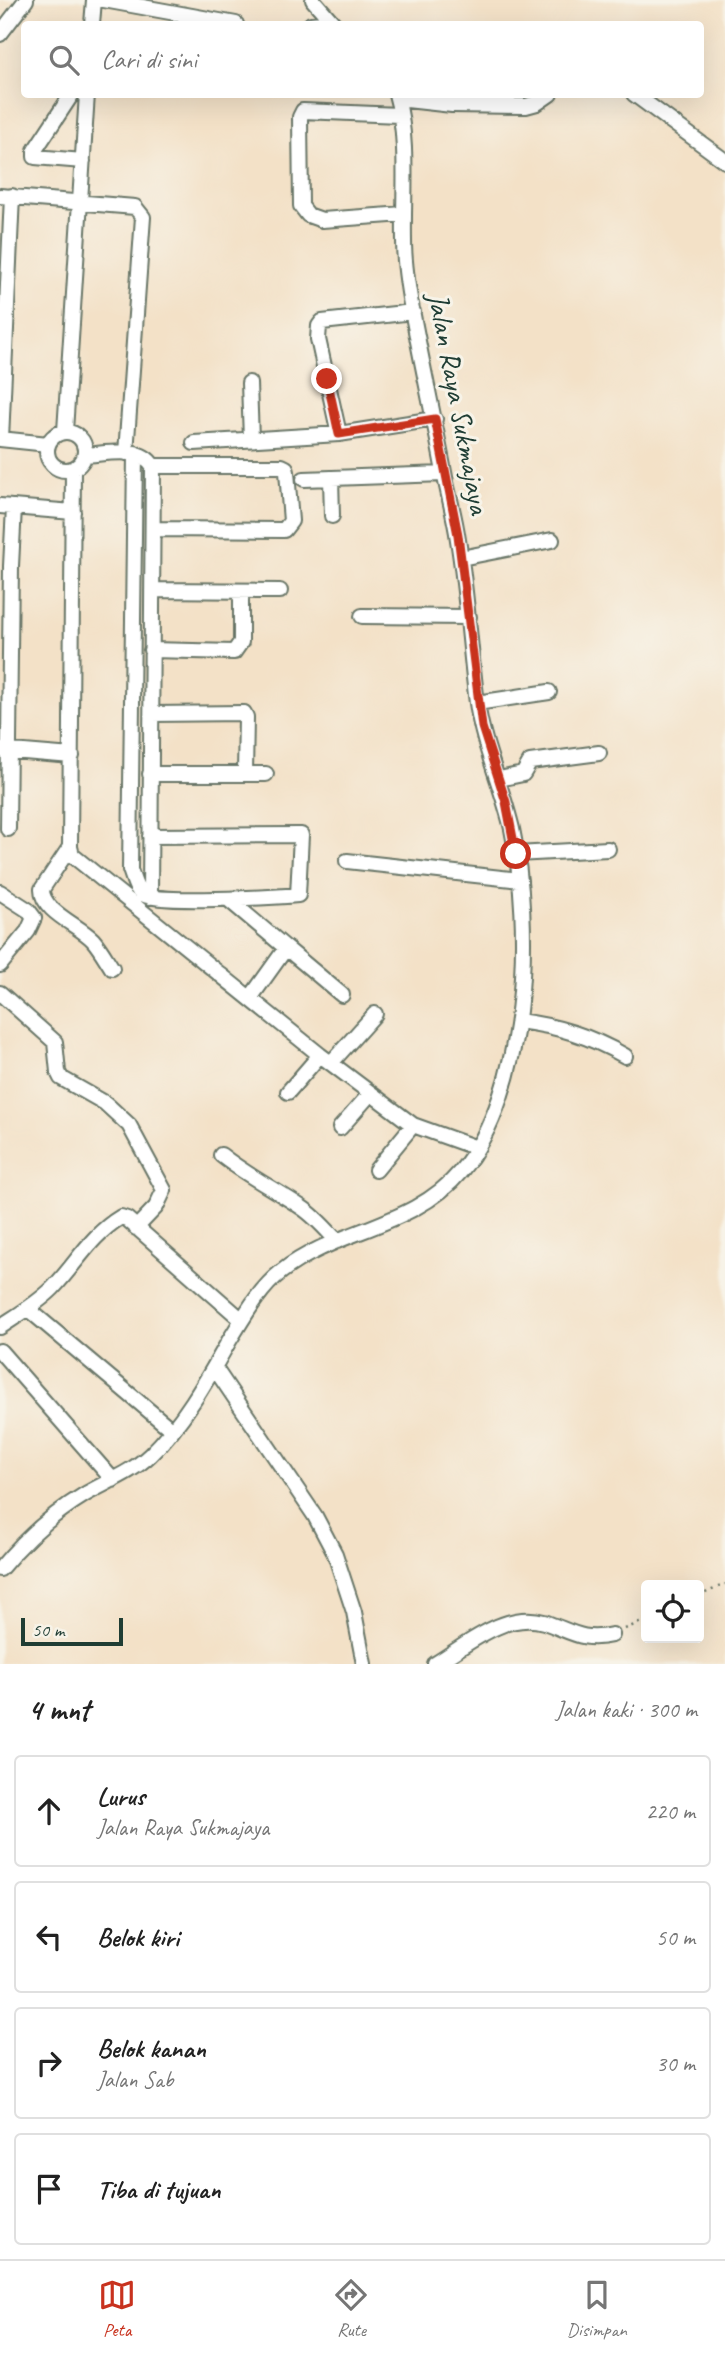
<!DOCTYPE html>
<html lang="id">
<head>
<meta charset="utf-8">
<style>
  :root { --surface:#fff; --page:#f2f2f2; --text:#222; --muted:#767676; --line:#e0e0e0; --accent:#c8321e }
  body { margin:0; font-family:Caveat,sans-serif; background:var(--page); color:var(--text) }
  .controls { position:absolute; right:21px; bottom:21px; display:grid; overflow:hidden; border-radius:7px; box-shadow:0 7px 28px #0002 }
  .controls button { width:63px; height:63px; display:grid; place-items:center; padding:0; border:0; border-bottom:2px solid var(--line); background:var(--surface); color:var(--text); font:35px sans-serif }
  .scale { position:absolute; left:21px; bottom:18px; width:102px; box-sizing:border-box; padding-left:7px; border:4px solid #1f3d34; border-top:0; font-size:19px; line-height:24px; white-space:nowrap; color:#1f3d34; -webkit-text-stroke:5px #f7f3e8; paint-order:stroke }
  .stop { position:absolute; width:21px; height:21px; margin:-16px; border:5px solid #c8321e; border-radius:50%; background:#fff }
  .stop.end { background:#c8321e; border-color:#fff; box-shadow:0 2px 7px #0008 }
  .list { margin:0; padding:0; list-style:none }
  h2 { display:flex; justify-content:space-between; align-items:center; height:91px; margin:0; padding:0 28px; font-size:30px }
  h2 small { font-size:23px; font-weight:400; color:var(--muted) }
  .list li { display:grid; grid-template-columns:46px 1fr auto; gap:21px; align-items:center; box-sizing:border-box; height:112px; margin:0 14px 14px; padding:0 14px; border:2px solid var(--line); border-radius:7px }
  .list b { display:block; font-size:26px; white-space:nowrap }
  .list p { margin:0; font-size:23px; white-space:nowrap; color:var(--muted) }
  .list em { font-size:23px; font-style:normal; color:var(--muted) }
  .icon { flex:none; width:38px; height:38px; fill:none; stroke:currentColor; stroke-width:2; stroke-linecap:round; stroke-linejoin:round }
  .map { position:relative; flex:none; width:725px; height:1664px; overflow:hidden }
  .search { position:absolute; background:var(--surface); box-shadow:0 7px 28px #0002; left:21px; right:21px; top:21px; height:77px; display:flex; align-items:center; gap:18px; box-sizing:border-box; padding:0 24px; border-radius:7px; color:var(--muted); font-size:26px }
  .sheet { height:595px; background:var(--surface) }
  nav { display:flex; justify-content:space-around; align-items:center; box-sizing:border-box; height:98px; border-top:2px solid var(--line); background:var(--surface); font-size:19px; color:var(--muted) }
  nav a { display:grid; justify-items:center; gap:4px }
  nav .on { color:var(--accent) }
  .map>svg:first-child { display:block }
</style>
</head>
<body>
<div class="map">
<svg width="725" height="1664" viewBox="0 0 725 1664">
  <rect width="100%" height="100%" fill="#f7f3e8"/>
  <filter id="ink" filterUnits="userSpaceOnUse"><feTurbulence type="fractalNoise" baseFrequency=".0143" numOctaves="2"/><feDisplacementMap in="SourceGraphic" scale="14" xChannelSelector="R" yChannelSelector="G"/><feConvolveMatrix kernelMatrix="1 2 1 2 8 2 1 2 1" color-interpolation-filters="sRGB"/></filter>
  <filter id="wash" filterUnits="userSpaceOnUse"><feTurbulence type="fractalNoise" baseFrequency=".00686" numOctaves="4" result="noise"/><feDisplacementMap in="SourceGraphic" scale="28" xChannelSelector="R" yChannelSelector="G"/><feGaussianBlur stdDeviation="1.57" result="paint"/><feColorMatrix in="noise" values="0 0 0 0 0 0 0 0 0 0 0 0 0 0 0 0 0 1.4 0 .05"/><feComposite in="paint" operator="in"/></filter>
  <g filter="url(#wash)">
    <rect width="100%" height="100%" fill="#f3e1c7"/>
  </g>
  <g filter="url(#ink)">
    <g fill="none" stroke-linecap="round" stroke-linejoin="round">
      <defs>
        <path id="minor" d="M104,0L236,24
          M313,0L334,24
          M92,24L94,0
          M311,24L331,22
          M0,34L26,0
          M72,94L35,150V157L83,161
          M634,94L725,161
          M398,99L452,105L526,106L537,103L550,94
          M399,115L303,111L300,117L301,206L308,215L322,220L404,214
          M0,196L135,207L143,217L126,453
          M249,383L251,439
          M65,431L87,94
          M47 451a19 19 0 1 1 38 0a19 19 0 1 1-38 0Z
          M339,434L318,339L319,326L322,322L413,312
          M0,439L48,444
          M1,439L12,196
          M194,443L339,434L435,419
          M135,453L130,870C133,877 135,889 142,894C155,904 275,897 298,895L301,835L150,836
          M85,455C106,454 141,445 153,466L150,897
          M153,466H282L286,468L287,472L291,521L284,530L154,529
          M73,469L70,847L72,855L320,1055L413,1125L477,1148
          M331,478L332,516
          M304,479L444,474
          M0,506L73,512
          M461,558L552,540
          M152,590L280,591
          M362,616L469,617
          M151,650L234,652L241,642V591
          M477,703L549,692
          M152,714L244,713L246,717L245,774
          M0,750L72,756
          M150,774H266
          M499,779L523,774L530,762L599,753
          M8,829L11,566L14,507
          M70,847L42,889C41,911 79,925 93,940C100,948 106,959 112,968
          M516,854L608,849
          M347,861L520,880
          M0,892L28,910L34,918L28,931L0,965
          M228,899L286,948L251,997
          M286,948L342,995
          M0,993L55,1042L58,1072L61,1078L105,1103L129,1125L164,1190L156,1207L136,1228
          M518,1021C558,1026 590,1036 625,1056
          M331,1063L375,1014
          M288,1092L320,1055
          M340,1128L370,1094
          M221,1155C246,1175 274,1189 301,1207C315,1216 326,1229 337,1241
          M376,1170L413,1125
          M28,1309L172,1430
          M0,1327C18,1315 37,1304 53,1288C76,1264 91,1235 121,1217L127,1219L242,1320
          M0,1351L113,1480
          M214,1367L315,1516L335,1554L354,1612L364,1664
          M0,1569C24,1540 51,1515 84,1495C106,1482 131,1473 150,1455C183,1423 207,1380 229,1341C244,1317 259,1289 281,1272C335,1229 415,1227 461,1171C528,1090 533,927 512,829C502,786 483,746 477,703C470,649 467,594 458,540C455,517 448,494 444,472C434,418 422,364 412,310C408,288 404,264 404,241C403,196 409,138 396,94
          M435,1664C465,1646 506,1610 544,1622C571,1631 582,1642 612,1635"/>
      </defs>
      <use href="#minor" stroke="#697667" stroke-width="18"/>
      <path stroke="#697667" stroke-width="2.5" stroke-dasharray="2 5" stroke-linecap="butt" d="M699,1596L725,1584
        M625,1629L646,1620"/>
      <use href="#minor" stroke="#fff" stroke-width="14"/>
    </g>
  </g>
  <g fill="none" stroke-linecap="round" stroke-linejoin="round" filter="url(#ink)">
    <path stroke="#c8321e" stroke-width="9" d="M327,379L339,434L435,419L458,535L482,727L506,802L516,854"/>
  </g>
  <g text-anchor="middle" stroke-width="6" stroke-linejoin="round" paint-order="stroke">
    <g font-size="30" fill="#1f3d34" stroke="#f7f3e8">
      <text transform="translate(459 403) rotate(79)" y="10">Jalan Raya Sukmajaya</text>
    </g>
  </g>
</svg>
<div class="controls">
<button><svg class="icon" aria-label="locate" viewBox="0 0 24 24"><circle cx="12" cy="12" r="6"/><path d="M12 2v4M12 18v4M2 12h4M18 12h4"/></svg></button>
</div>
<div class="scale">50 m</div>
<div class="stop" style="left:516px;top:854px"></div>
<div class="stop end" style="left:327px;top:379px"></div>
<div class="search"><svg class="icon" aria-label="search" viewBox="0 0 24 24"><circle cx="10" cy="10" r="6"/><path d="M15 15l6 6"/></svg>Cari di sini</div>
</div>
<section class="sheet">
<h2>4 mnt<small>Jalan kaki · 300 m</small></h2>
<ul class="list">
<li><svg class="icon" aria-label="ahead" viewBox="0 0 24 24"><path d="M12 20V5M6 11l6-6 6 6"/></svg><div><b>Lurus</b><p>Jalan Raya Sukmajaya</p></div><em>220 m</em></li>
<li><svg class="icon" aria-label="left" viewBox="0 0 24 24"><path d="M17 20v-9H6M10 6l-5 5 5 5"/></svg><div><b>Belok kiri</b></div><em>50 m</em></li>
<li><svg class="icon" aria-label="right" viewBox="0 0 24 24"><path d="M7 20v-9h11M14 6l5 5-5 5"/></svg><div><b>Belok kanan</b><p>Jalan Sab</p></div><em>30 m</em></li>
<li><svg class="icon" aria-label="arrive" viewBox="0 0 24 24"><path d="M6 21V4h12l-3 4 3 4H6"/></svg><div><b>Tiba di tujuan</b></div></li>
</ul>
</section>
<nav>
<a class="on"><svg class="icon" aria-label="map" viewBox="0 0 24 24"><path d="M3 6l6-2 6 2 6-2v14l-6 2-6-2-6 2zM9 4v14M15 6v14"/></svg>Peta</a>
<a><svg class="icon" aria-label="directions" viewBox="0 0 24 24"><path d="M12 3l9 9-9 9-9-9zM9 14v-3h6M13 9l2 2-2 2"/></svg>Rute</a>
<a><svg class="icon" aria-label="saved" viewBox="0 0 24 24"><path d="M7 4h10v16l-5-4-5 4z"/></svg>Disimpan</a>
</nav>
</body>
</html>
